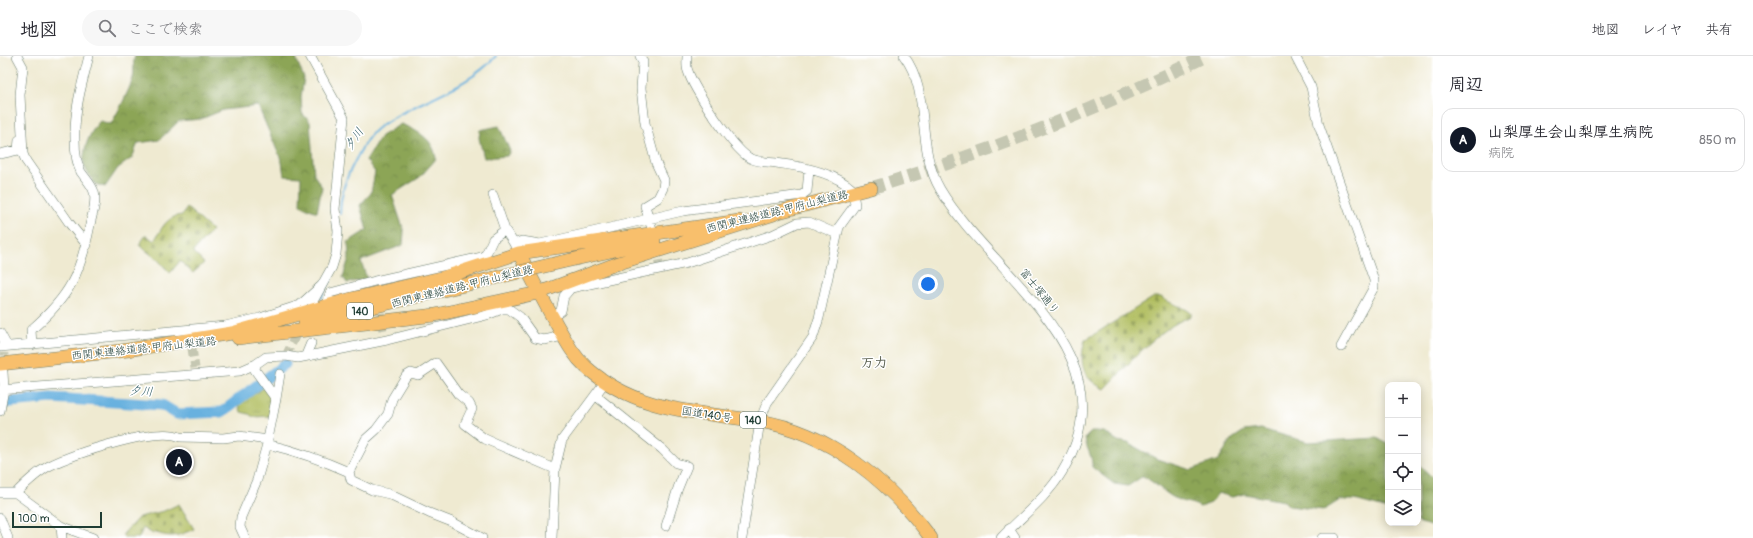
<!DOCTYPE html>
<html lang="ja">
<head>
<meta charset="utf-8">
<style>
  :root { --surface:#fff; --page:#f7f7f7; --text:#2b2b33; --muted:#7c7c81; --line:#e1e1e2; --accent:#111827 }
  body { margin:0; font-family:Pangolin,"Klee One",sans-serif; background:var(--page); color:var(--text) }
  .controls { position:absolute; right:12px; bottom:12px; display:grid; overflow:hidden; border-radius:8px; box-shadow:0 2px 10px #0003 }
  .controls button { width:36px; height:36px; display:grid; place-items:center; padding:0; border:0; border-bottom:1px solid var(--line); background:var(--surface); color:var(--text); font:20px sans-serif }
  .scale { position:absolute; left:12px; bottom:10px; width:90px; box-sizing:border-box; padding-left:4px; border:2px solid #1f3d34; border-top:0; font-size:11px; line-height:14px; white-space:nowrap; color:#1f3d34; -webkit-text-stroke:3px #fff; paint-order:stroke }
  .you { position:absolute; left:928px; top:228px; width:14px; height:14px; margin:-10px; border:3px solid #fff; border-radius:50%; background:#1a73e8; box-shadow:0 0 0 6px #1a73e833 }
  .badge { display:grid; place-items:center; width:26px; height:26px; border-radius:50%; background:var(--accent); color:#fff; font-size:13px; font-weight:700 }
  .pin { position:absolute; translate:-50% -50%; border:2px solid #fff; box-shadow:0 1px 4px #0006 }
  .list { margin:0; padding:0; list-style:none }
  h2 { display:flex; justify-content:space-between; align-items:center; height:52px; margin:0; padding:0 16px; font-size:17px }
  h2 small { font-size:13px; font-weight:400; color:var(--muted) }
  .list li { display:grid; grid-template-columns:26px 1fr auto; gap:12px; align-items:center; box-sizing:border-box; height:64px; margin:0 8px 8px; padding:0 8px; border:1px solid var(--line); border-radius:12px }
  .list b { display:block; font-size:15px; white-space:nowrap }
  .list p { margin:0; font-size:13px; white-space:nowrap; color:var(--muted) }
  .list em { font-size:13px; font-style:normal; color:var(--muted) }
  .icon { flex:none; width:22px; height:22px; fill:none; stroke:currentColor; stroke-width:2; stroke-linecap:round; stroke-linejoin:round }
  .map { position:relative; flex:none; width:1433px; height:482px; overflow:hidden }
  header { display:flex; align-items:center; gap:24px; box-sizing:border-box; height:56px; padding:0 20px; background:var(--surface); border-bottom:1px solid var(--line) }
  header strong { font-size:19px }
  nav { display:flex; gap:22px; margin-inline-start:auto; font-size:14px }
  .search { width:280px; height:36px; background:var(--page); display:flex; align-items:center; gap:10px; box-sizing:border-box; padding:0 14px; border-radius:22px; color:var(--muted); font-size:15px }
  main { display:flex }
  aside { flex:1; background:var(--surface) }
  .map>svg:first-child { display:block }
</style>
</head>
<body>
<header>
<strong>地図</strong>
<div class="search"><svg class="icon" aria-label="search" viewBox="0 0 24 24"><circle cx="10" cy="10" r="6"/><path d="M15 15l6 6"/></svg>ここで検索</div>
<nav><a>地図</a><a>レイヤ</a><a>共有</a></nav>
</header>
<main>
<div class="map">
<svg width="1433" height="482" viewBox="0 0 1433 482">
  <defs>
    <pattern id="grass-tufts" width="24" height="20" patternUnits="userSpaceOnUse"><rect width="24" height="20" fill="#b1be60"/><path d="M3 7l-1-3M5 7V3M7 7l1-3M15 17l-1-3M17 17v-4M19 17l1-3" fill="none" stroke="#8f9c50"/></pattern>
    <pattern id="forest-crowns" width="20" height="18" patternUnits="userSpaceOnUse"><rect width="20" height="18" fill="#8ca556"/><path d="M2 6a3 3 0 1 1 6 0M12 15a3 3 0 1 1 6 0" fill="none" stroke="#728848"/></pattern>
    <pattern id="cemetery-stones" width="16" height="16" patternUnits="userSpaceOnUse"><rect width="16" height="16" fill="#b1be60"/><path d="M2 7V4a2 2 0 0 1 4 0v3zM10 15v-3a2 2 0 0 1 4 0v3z" fill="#8f9c50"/></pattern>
  </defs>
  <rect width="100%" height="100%" fill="#fff"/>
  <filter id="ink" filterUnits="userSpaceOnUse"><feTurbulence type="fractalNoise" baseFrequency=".025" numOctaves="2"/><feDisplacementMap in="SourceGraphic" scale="8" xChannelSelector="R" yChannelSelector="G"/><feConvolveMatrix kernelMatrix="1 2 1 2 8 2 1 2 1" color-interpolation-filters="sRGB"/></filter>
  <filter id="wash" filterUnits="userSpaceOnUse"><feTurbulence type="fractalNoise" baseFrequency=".012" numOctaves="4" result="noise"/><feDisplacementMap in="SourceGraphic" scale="16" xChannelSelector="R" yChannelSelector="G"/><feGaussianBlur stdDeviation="0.9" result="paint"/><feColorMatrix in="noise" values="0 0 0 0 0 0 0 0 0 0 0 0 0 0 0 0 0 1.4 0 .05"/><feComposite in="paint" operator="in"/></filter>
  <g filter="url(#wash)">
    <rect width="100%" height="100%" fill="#efead1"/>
    <path fill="url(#grass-tufts)" stroke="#687e4a" d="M266,330L276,343L273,360L253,361L249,358L241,356L239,348Z"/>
    <path fill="url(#forest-crowns)" stroke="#567145" d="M135,0H295L304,22L301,41L302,57L310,66L314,119L322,131L317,156L300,149L301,121L284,120L282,106L258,50L223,54L201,63L179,65L159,84L138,87L132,102L118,112L105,131L95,128C92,122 85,115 84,109C82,94 90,75 100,65L111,68C119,54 128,37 133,22C135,14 132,9 135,0Z
      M401,68C418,75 434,83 436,103L420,121L392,139L404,175L403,189L361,205L367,223L347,227L343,221L349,202L348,186L367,174L360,149L371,137L375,116L366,104L381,80Z
      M499,70L510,95L507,100L484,102L479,82L480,74Z
      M1261,373L1308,386L1377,382L1388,388V453L1355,444H1340L1324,454L1289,450L1284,445L1245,438L1232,441L1218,437L1211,447L1200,451C1193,447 1188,447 1181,445C1167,440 1156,427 1143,420L1128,430L1114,428L1092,411C1093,400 1086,393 1085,382L1091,376H1104L1118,385L1128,387L1157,403L1191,414L1218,404L1232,383L1244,375Z
      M1418,408L1433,422V471L1418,466Z"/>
    <path fill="url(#cemetery-stones)" stroke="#687e4a" d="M187,152L212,174L193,196L204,207L193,217L180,205L170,217L158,204L139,189L146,179L154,185C161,174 166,160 182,159Z
      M1154,241H1161C1171,249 1182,249 1191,257V260C1156,274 1131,306 1105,333C1081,323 1079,307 1085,284Z
      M179,448L194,473C176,481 171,482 154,476L153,478L143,472L139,482H125L122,479L139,461L164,455Z"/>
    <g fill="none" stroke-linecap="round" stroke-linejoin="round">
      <path stroke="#67b1df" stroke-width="2" d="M340,158C340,140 346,121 355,105C361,94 368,79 379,71C416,44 465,35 496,0
        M321,242L332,221"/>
      <path stroke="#67b1df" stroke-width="11" d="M0,347L51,342L162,349L177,358L222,356L285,308"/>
    </g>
  </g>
  <g filter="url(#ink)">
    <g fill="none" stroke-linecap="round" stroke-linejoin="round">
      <path stroke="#c5c7b2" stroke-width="9" stroke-dasharray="9 4.5" stroke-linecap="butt" d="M656,191L660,213
        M378,244L383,274
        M190,279L195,312
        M286,300L299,272
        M3,313L4,297"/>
      <path stroke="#c5c7b2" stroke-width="13" stroke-dasharray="13 6" stroke-linecap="butt" d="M871,132C987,97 1098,53 1206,0"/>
      <defs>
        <path id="minor" d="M17,0L23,11L20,39L23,98L26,105L70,168L87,189
          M310,0L344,62L335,153L338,175L336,198L332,211L312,247
          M640,0L643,6L641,32L645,67L656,107L664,124L663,132L658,142L645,150L652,173
          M687,0C687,5 686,11 688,15C693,32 736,98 752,103C759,106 768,106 776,107C800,110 834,116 852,133
          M904,0C932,37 915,90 940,133C991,220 1134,297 1062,416C1047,441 1021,461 1001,482
          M1295,0L1311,31L1319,69L1374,224V231L1341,291
          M0,98L18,94L19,84
          M493,139L505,174L517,192
          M514,188L522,185L540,188L683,155L802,139L807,135L809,114
          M328,246L330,237L375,225L482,201L486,198L493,183L505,174
          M552,262L561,255L564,240L571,232L687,207L772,179L797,167L809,166L837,178
          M0,277L7,290
          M32,289L31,274C70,240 80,219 90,169C92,158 97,147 94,136C92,129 85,122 81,116C76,107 75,94 75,83C74,55 82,27 89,0
          M0,291L225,270L260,262L300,249L321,230
          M306,299L311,287
          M0,334L240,315L256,308L266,301L286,300L298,302L387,284L487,259L502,253H509L520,261L535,282L544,284L563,280
          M596,340L662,393L676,407L687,410L678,432L666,470
          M276,343L280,318
          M0,355L4,333L3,316
          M267,388C296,395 322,404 349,416L351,424L372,434L389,438L429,457L452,466L482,482
          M349,416L366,383L376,374L388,358L392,343L406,320L411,317L418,319L436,307L458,338L469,347L472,353L465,368L485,383L555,413
          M0,437H16C26,427 36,417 49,410C73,398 157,370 180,381L223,382L239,380L268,384
          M16,437L61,470L93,482
          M0,462L8,482
          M61,470L62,482
          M1009,473L1015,482
          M245,482L240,471L241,461L257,424L267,388L276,343L255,314L256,308
          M552,482L555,413L562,384L605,326
          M742,482L760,365L767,347L813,281L819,262L839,171L855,149L854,143
          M1322,482H1335"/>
        <path id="highway" d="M767,159L871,132
          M519,197C531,221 543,245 557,269C566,285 573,299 586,311C638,357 696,355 759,365C829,376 890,426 931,482
          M562,206L654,185
          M305,267L494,222
          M238,282L435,259L538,237L616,208L774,158
          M121,295L232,277L351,243L445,221L519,197L739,165
          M0,308L129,294"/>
      </defs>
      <use href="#minor" stroke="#687a6b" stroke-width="10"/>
      <use href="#highway" stroke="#687a6b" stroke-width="14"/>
      <use href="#minor" stroke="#fff" stroke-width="9"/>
      <use href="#highway" stroke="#f8bf6c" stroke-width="13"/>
      <defs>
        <path id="highway-bridge" d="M494,222L562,206"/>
      </defs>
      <use href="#highway-bridge" stroke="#687a6b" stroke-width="14" stroke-linecap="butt"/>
      <use href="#highway-bridge" stroke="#f8bf6c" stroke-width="13"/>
    </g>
  </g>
  <g text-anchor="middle" stroke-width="3" stroke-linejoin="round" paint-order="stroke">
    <g fill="#fff" stroke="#627771" stroke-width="1">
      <rect x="347" y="247" width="26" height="16" rx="3"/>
      <rect x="740" y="356" width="26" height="16" rx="3"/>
    </g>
    <g font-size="10" font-weight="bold" fill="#1f3d34">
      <text x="360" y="259">140</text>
      <text x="753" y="368">140</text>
    </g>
    <g font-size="11" fill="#1f3d34" stroke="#fff">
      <text transform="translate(777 155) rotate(-14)" y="4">西関東連絡道路;甲府山梨道路</text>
      <text transform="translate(462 230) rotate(-14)" y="4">西関東連絡道路;甲府山梨道路</text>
      <text transform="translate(1040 235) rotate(51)" y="4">富士塚通り</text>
      <text transform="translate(144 292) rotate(-6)" y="4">西関東連絡道路;甲府山梨道路</text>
      <text transform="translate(707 358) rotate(9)" y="4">国道140号</text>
    </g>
    <g font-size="12" font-style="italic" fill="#356067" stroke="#fff">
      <text transform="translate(354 83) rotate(-55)" y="4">夕川</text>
      <text transform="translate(141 335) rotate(4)" y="4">夕川</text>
    </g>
    <g font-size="13" font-weight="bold" fill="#5a6050" stroke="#fff">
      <text x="874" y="311">万力</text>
    </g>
  </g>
</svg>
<div class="controls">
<button>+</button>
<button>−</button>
<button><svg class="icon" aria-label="locate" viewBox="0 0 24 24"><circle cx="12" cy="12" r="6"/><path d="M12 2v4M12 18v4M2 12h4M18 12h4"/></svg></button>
<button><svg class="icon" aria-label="layers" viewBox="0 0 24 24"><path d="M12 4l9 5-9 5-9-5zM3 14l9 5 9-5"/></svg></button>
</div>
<div class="scale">100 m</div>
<div class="you"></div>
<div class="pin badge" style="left:179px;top:406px">A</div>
</div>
<aside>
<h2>周辺<small></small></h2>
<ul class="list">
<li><span class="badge">A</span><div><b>山梨厚生会山梨厚生病院</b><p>病院</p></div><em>850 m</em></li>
</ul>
</aside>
</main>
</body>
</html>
